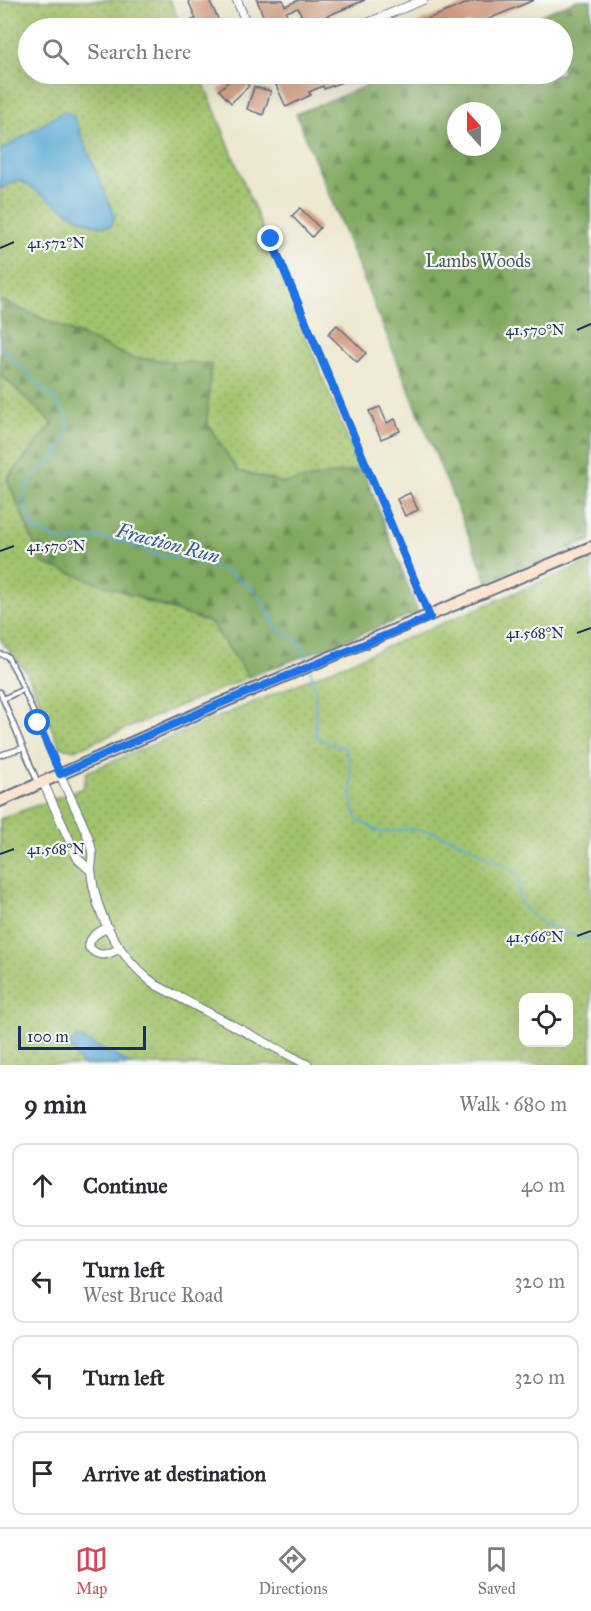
<!DOCTYPE html>
<html lang="en">
<head>
<meta charset="utf-8">
<style>
  :root { --surface:#fff; --page:#f7f7f7; --text:#2b2b33; --muted:#7c7c81; --line:#e1e1e2; --accent:#d1495b }
  body { margin:0; font-family:"IM FELL Great Primer",serif; background:var(--page); color:var(--text) }
  .controls { position:absolute; right:18px; bottom:18px; display:grid; overflow:hidden; border-radius:12px; box-shadow:0 6px 24px #0002 }
  .controls button { width:54px; height:54px; display:grid; place-items:center; padding:0; border:0; border-bottom:2px solid var(--line); background:var(--surface); color:var(--text); font:30px sans-serif }
  .compass { position:absolute; left:447px; top:102px; width:54px; height:54px; border-radius:50%; background:var(--surface); box-shadow:0 6px 24px #0002; rotate:339deg }
  .scale { position:absolute; left:18px; bottom:15px; width:128px; box-sizing:border-box; padding-left:6px; border:3px solid #1b2f5e; border-top:0; font-size:16px; line-height:21px; white-space:nowrap; color:#1b2f5e; -webkit-text-stroke:4px #f6f6f2; paint-order:stroke }
  .stop { position:absolute; width:18px; height:18px; margin:-14px; border:4px solid #1a73e8; border-radius:50%; background:#fff }
  .stop.end { background:#1a73e8; border-color:#fff; box-shadow:0 2px 6px #0008 }
  .list { margin:0; padding:0; list-style:none }
  h2 { display:flex; justify-content:space-between; align-items:center; height:78px; margin:0; padding:0 24px; font-size:26px }
  h2 small { font-size:20px; font-weight:400; color:var(--muted) }
  .list li { display:grid; grid-template-columns:39px 1fr auto; gap:18px; align-items:center; box-sizing:border-box; height:84px; margin:0 12px 12px; padding:0 12px; border:2px solid var(--line); border-radius:12px }
  .list b { display:block; font-size:22px; white-space:nowrap }
  .list p { margin:0; font-size:20px; white-space:nowrap; color:var(--muted) }
  .list em { font-size:20px; font-style:normal; color:var(--muted) }
  .icon { flex:none; width:33px; height:33px; fill:none; stroke:currentColor; stroke-width:2; stroke-linecap:round; stroke-linejoin:round }
  .map { position:relative; flex:none; width:591px; height:1065px; overflow:hidden }
  .search { position:absolute; background:var(--surface); box-shadow:0 6px 24px #0002; left:18px; right:18px; top:18px; height:66px; display:flex; align-items:center; gap:15px; box-sizing:border-box; padding:0 21px; border-radius:33px; color:var(--muted); font-size:22px }
  .sheet { height:462px; background:var(--surface) }
  nav { display:flex; justify-content:space-around; align-items:center; box-sizing:border-box; height:84px; border-top:2px solid var(--line); background:var(--surface); font-size:16px; color:var(--muted) }
  nav a { display:grid; justify-items:center; gap:3px }
  nav .on { color:var(--accent) }
  .map>svg:first-child { display:block }
</style>
</head>
<body>
<div class="map">
<svg width="591" height="1065" viewBox="0 0 591 1065">
  <defs>
    <pattern id="grass-dots" width="8" height="8" patternUnits="userSpaceOnUse" patternTransform="scale(1.5)"><rect width="8" height="8" fill="#a2c36c"/><path d="M2 2h.1M6 6h.1" fill="none" stroke="#839f5c" stroke-width="1.8" stroke-linecap="round"/></pattern>
    <pattern id="forest-firs" width="22" height="20" patternUnits="userSpaceOnUse" patternTransform="scale(1.5)"><rect width="22" height="20" fill="#81a960"/><path d="M5 1l3.5 6h-7zM16 11l3.5 6h-7z" fill="#698a52"/></pattern>
  </defs>
  <rect width="100%" height="100%" fill="#f6f6f2"/>
  <filter id="ink" filterUnits="userSpaceOnUse"><feTurbulence type="fractalNoise" baseFrequency=".0167" numOctaves="2"/><feDisplacementMap in="SourceGraphic" scale="12" xChannelSelector="R" yChannelSelector="G"/><feConvolveMatrix kernelMatrix="1 2 1 2 8 2 1 2 1" color-interpolation-filters="sRGB"/></filter>
  <filter id="wash" filterUnits="userSpaceOnUse"><feTurbulence type="fractalNoise" baseFrequency=".008" numOctaves="4" result="noise"/><feDisplacementMap in="SourceGraphic" scale="24" xChannelSelector="R" yChannelSelector="G"/><feGaussianBlur stdDeviation="1.35" result="paint"/><feColorMatrix in="noise" values="0 0 0 0 0 0 0 0 0 0 0 0 0 0 0 0 0 1.4 0 .05"/><feComposite in="paint" operator="in"/></filter>
  <g filter="url(#wash)">
    <rect width="100%" height="100%" fill="#ece7ce"/>
    <path fill="url(#grass-dots)" stroke="#5e7965" stroke-width="1.5" fill-rule="evenodd" d="M0,0H170L181,28H28V74H200L360,470L284,483L237,471L207,423L210,364L132,358L0,300Z
      M0,374L53,424L7,479L143,600L211,623L249,677L75,750L60,747L26,671L0,639Z
      M591,561V1065H0V819L83,788L87,772ZM524,998H568V1042H524Z"/>
    <path fill="url(#forest-firs)" stroke="#4e6c5f" stroke-width="1.5" fill-rule="evenodd" d="M578,0H591V540L489,585L296,114L396,74H562V28H507ZM456,111H492V147H456Z
      M0,300L132,358L211,364L207,423L238,471L284,483L363,469L418,612L249,677L211,623L42,563L7,479L53,424L0,374Z"/>
    <path fill="#5aaad4" stroke="#3a6c99" stroke-width="1.5" d="M64,111L73,115L115,217L111,226C84,231 42,190 18,180L0,189V151Z
      M78,1037L132,1065H82L69,1045Z"/>
    <g fill="none" stroke-linecap="round" stroke-linejoin="round">
      <path stroke="#5aaad4" stroke-width="2" d="M0,347L56,401L67,417L69,431L55,458L31,479L23,499L34,529L64,542L98,538L121,541L160,556L189,558L230,573L252,589L262,601L276,627L297,641L305,650L308,661
        M310,670L315,687L316,736L329,744L344,747C358,770 344,799 359,821L383,833C434,819 472,849 516,872C522,882 516,889 520,899C528,922 569,935 591,940"/>
    </g>
    <g id="blocks">
      <path fill="#d19a7c" d="M188,0H209L222,27L196,28L192,20L196,19Z
        M257,0H283L285,6L299,0H365L306,25L298,8L286,12L291,28H268Z
        M475,0H534L472,26L471,22L456,28H405Z
        M237,74L249,86L231,103L219,90Z
        M299,74H363L324,89L323,86L309,92L311,95L286,107L276,85Z
        M254,87L271,91L263,115L247,109Z
        M300,208L320,228L312,237L292,216Z
        M337,325L366,353L357,362L328,334Z
        M380,407L387,423L395,419L400,431L381,439L369,411Z
        M410,493L418,510L405,516L397,499Z"/>
    </g>
  </g>
  <g filter="url(#ink)">
    <use href="#blocks" fill-opacity="0" stroke="#646f85" stroke-width="1.5"/>
    <g fill="none" stroke-linecap="round" stroke-linejoin="round">
      <defs>
        <path id="lane" d="M271,239L428,613
          M0,654L7,656L16,672L60,774
          M0,692L38,783
          M3,699L24,689
          M0,755L23,748"/>
        <path id="street" d="M237,0L248,28
          M355,28L423,0
          M60,774C67,792 91,836 92,852C93,858 91,864 91,870C95,915 120,959 156,985L308,1065
          M43,782L78,859L91,871
          M108,927C98,933 90,935 89,947C99,959 107,954 120,949"/>
        <path id="secondary" d="M0,801L219,704L591,547"/>
      </defs>
      <use href="#lane" stroke="#646f85" stroke-width="7"/>
      <use href="#street" stroke="#646f85" stroke-width="10"/>
      <use href="#secondary" stroke="#646f85" stroke-width="14"/>
      <use href="#lane" stroke="#fff" stroke-width="4"/>
      <use href="#street" stroke="#fff" stroke-width="8"/>
      <use href="#secondary" stroke="#fde4d1" stroke-width="10"/>
    </g>
  </g>
  <g fill="none" stroke-linecap="round" stroke-linejoin="round" filter="url(#ink)">
    <path stroke="#1a73e8" stroke-width="8" d="M38,723L60,774L219,704L430,617L271,239"/>
  </g>
  <path fill="none" stroke="#1b2f5e" stroke-width="2" d="M0,248L14,242M577,330L591,324M0,551L14,546M577,633L591,628M0,854L14,849M577,936L591,931"/>
  <g text-anchor="middle" stroke-width="4.5" stroke-linejoin="round" paint-order="stroke">
    <g font-size="18" fill="#445b62" stroke="#f6f6f2">
      <text x="478" y="267">Lambs Woods</text>
    </g>
    <g font-size="20" font-style="italic" fill="#315a87" stroke="#f6f6f2">
      <text transform="translate(168 543) rotate(15)" y="7">Fraction Run</text>
    </g>
  </g>
  <g font-size="15" text-anchor="middle" fill="#1b2f5e" stroke="#f6f6f2" stroke-width="4.5" stroke-linejoin="round" paint-order="stroke">
    <text x="56" y="248">41.572°N</text>
    <text x="535" y="335">41.570°N</text>
    <text x="56" y="551">41.570°N</text>
    <text x="535" y="638">41.568°N</text>
    <text x="56" y="854">41.568°N</text>
    <text x="535" y="942">41.566°N</text>
  </g>
</svg>
<div class="controls">
<button><svg class="icon" aria-label="locate" viewBox="0 0 24 24"><circle cx="12" cy="12" r="6"/><path d="M12 2v4M12 18v4M2 12h4M18 12h4"/></svg></button>
</div>
<svg class="compass" viewBox="-18 -18 36 36"><path d="M0-13l5 13h-10z" fill="#e53935"/><path d="M0 13l5-13h-10z" fill="#7c7c81"/></svg>
<div class="scale">100 m</div>
<div class="stop" style="left:38px;top:723px"></div>
<div class="stop end" style="left:271px;top:239px"></div>
<div class="search"><svg class="icon" aria-label="search" viewBox="0 0 24 24"><circle cx="10" cy="10" r="6"/><path d="M15 15l6 6"/></svg>Search here</div>
</div>
<section class="sheet">
<h2>9 min<small>Walk · 680 m</small></h2>
<ul class="list">
<li><svg class="icon" aria-label="ahead" viewBox="0 0 24 24"><path d="M12 20V5M6 11l6-6 6 6"/></svg><div><b>Continue</b></div><em>40 m</em></li>
<li><svg class="icon" aria-label="left" viewBox="0 0 24 24"><path d="M17 20v-9H6M10 6l-5 5 5 5"/></svg><div><b>Turn left</b><p>West Bruce Road</p></div><em>320 m</em></li>
<li><svg class="icon" aria-label="left" viewBox="0 0 24 24"><path d="M17 20v-9H6M10 6l-5 5 5 5"/></svg><div><b>Turn left</b></div><em>320 m</em></li>
<li><svg class="icon" aria-label="arrive" viewBox="0 0 24 24"><path d="M6 21V4h12l-3 4 3 4H6"/></svg><div><b>Arrive at destination</b></div></li>
</ul>
</section>
<nav>
<a class="on"><svg class="icon" aria-label="map" viewBox="0 0 24 24"><path d="M3 6l6-2 6 2 6-2v14l-6 2-6-2-6 2zM9 4v14M15 6v14"/></svg>Map</a>
<a><svg class="icon" aria-label="directions" viewBox="0 0 24 24"><path d="M12 3l9 9-9 9-9-9zM9 14v-3h6M13 9l2 2-2 2"/></svg>Directions</a>
<a><svg class="icon" aria-label="saved" viewBox="0 0 24 24"><path d="M7 4h10v16l-5-4-5 4z"/></svg>Saved</a>
</nav>
</body>
</html>
